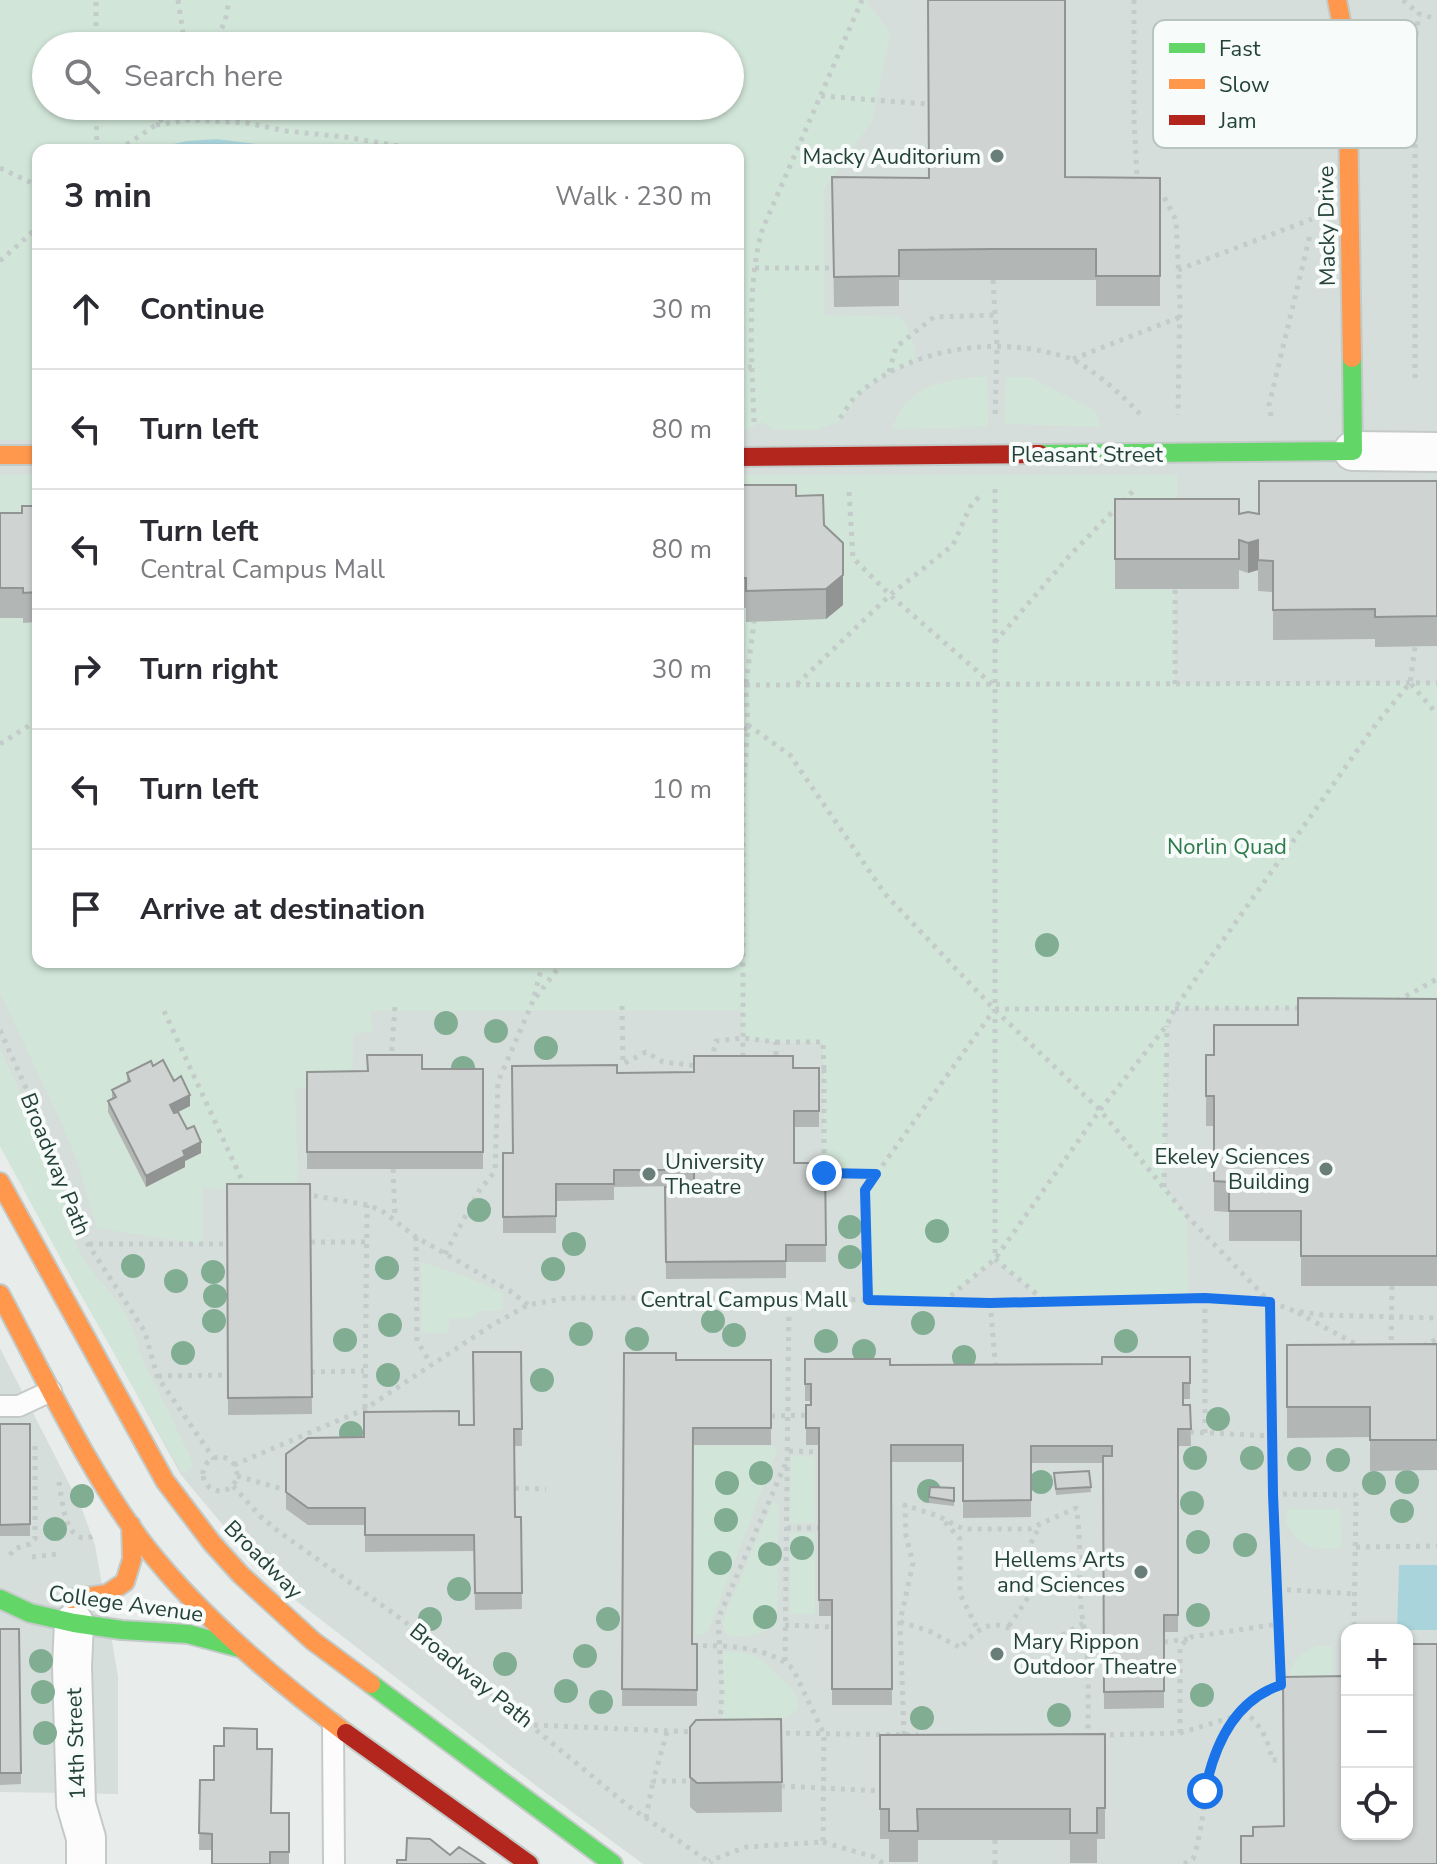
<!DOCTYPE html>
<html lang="en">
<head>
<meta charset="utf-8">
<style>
  :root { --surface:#fff; --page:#f2f2f3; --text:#2b2b33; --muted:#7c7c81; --line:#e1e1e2 }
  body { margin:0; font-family:"Nunito Sans",sans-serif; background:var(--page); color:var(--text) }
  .controls { position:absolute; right:24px; bottom:24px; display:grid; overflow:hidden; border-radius:16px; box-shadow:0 2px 6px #0004 }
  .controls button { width:72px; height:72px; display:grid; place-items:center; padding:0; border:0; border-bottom:2px solid var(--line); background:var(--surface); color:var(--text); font:40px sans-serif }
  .stop { position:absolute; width:24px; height:24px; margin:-18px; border:6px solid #1a73e8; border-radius:50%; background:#fff }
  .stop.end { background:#1a73e8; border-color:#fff; box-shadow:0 2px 8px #0008 }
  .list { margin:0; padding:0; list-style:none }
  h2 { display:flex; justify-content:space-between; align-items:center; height:104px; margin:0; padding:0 32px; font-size:34px }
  h2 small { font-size:26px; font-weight:400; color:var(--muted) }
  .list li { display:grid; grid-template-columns:52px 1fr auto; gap:24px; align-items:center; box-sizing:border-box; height:120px; padding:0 32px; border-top:2px solid var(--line) }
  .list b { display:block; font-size:30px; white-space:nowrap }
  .list p { margin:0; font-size:26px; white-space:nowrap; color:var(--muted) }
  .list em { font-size:26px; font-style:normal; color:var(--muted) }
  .icon { flex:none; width:44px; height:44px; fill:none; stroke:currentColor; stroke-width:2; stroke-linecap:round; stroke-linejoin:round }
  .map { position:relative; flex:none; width:1437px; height:1864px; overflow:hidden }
  .search { position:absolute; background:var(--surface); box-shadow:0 2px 6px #0004; left:32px; top:32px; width:712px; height:88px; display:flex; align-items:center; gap:20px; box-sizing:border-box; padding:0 28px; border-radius:44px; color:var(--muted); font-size:30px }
  .panel { position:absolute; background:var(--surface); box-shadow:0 2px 6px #0004; left:32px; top:144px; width:712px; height:824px; border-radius:16px }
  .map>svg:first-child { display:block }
</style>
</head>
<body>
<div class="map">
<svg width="1437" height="1864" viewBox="0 0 1437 1864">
  <rect width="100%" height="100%" fill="#e8edeb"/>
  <path fill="#d6dedb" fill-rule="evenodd" d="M0,0H1437V1864H643L538,1787L268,1579L181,1475L0,1146ZM46,46H730V106H46ZM38,150H738V962H38ZM1347,1630H1407V1834H1347Z
    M0,1348L82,1509L95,1545L118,1676V1794L0,1792Z"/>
  <path fill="#d1e6d8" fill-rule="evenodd" d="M0,0H866L890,33L872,121L824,189V315L900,317C910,332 916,344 915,362L889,373L864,390L838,422L817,430H773L762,422L738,434V150H302L216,139L160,147L159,150H38V440H0ZM46,46H730V106H46Z
    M987,376L988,423L985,427L892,429C910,382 943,381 987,376Z
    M1006,377H1030L1095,411L1101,427L1005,424Z
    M0,475H38V962H738V475H1177V530L1115,589L1175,590V684L1437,683V1007L1175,1008L1167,1025L1164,1187L1187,1216L1188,1298L1046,1302L995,1260L943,1302L868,1300L865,1190L876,1175L824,1173L823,1043L776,1042L743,1038L742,1010L371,1011L372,1032L353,1033L352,1088H295L298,1193L203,1188L202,1244L97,1228L78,1163L62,1124L0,992Z
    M0,1048C19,1092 41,1135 58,1179C67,1200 67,1224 76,1245C93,1282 134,1307 138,1350L193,1463L190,1470L182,1473L69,1274L0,1146Z
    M421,1262L462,1275L502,1293L503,1310L479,1311L473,1318H449L448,1333H422Z
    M694,1446H773L777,1450L707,1633L695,1636Z
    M791,1456L815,1457L814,1523H790Z
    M773,1501L778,1503V1509L777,1624C762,1635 747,1637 729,1636L724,1631L723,1621Z
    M1288,1509H1340L1341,1548C1311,1549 1301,1549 1286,1521Z
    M790,1533H815V1614H790Z
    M1317,1646H1332V1684L1289,1681C1291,1661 1298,1655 1317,1646Z
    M723,1651C735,1652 750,1652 761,1659C766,1662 770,1668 774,1672C789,1684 815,1709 782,1719L722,1720Z"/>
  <path fill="#a9d4db" d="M216,139L302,150H159L160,147L187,141Z
    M1399,1565H1437V1630H1397Z"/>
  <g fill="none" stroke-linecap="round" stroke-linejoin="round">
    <defs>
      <path id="lane" d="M0,1406H19L51,1391
        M333,1724L334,1864"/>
      <path id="street" d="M1353,451L1437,452
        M74,1623L72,1666L76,1804L86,1838V1864"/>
      <path id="fast" d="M1040,454L1353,451L1352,358
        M0,1599L30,1613L74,1623L122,1630L188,1634L240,1648
        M371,1684L613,1864"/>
      <path id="slow" d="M1337,0L1347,51L1352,358
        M0,455H38
        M0,1182L165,1481L212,1543L241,1575L313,1641L371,1684
        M0,1294C45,1378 88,1471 146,1547C202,1618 274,1679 346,1733
        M71,1599L107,1594L125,1582L132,1559L131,1525"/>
      <path id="jam" d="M738,457L1040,454
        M346,1733L529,1864"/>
    </defs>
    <use href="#lane" stroke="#c5cac8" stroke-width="24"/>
    <use href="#street" stroke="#c5cac8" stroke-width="42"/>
    <use href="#fast" stroke="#c3cbc8" stroke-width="22"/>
    <use href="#slow" stroke="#c3cbc8" stroke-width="22"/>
    <use href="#jam" stroke="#c3cbc8" stroke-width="22"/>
    <path stroke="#c3ccca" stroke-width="5" stroke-dasharray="4 6" stroke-linecap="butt" d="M178,0L185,46
      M1134,0V120L1137,177L1142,181
      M1403,0L1419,14
      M1415,44V379
      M96,46V0
      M212,46L225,22L229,0
      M1384,47L1415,44L1419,14L1437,19
      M821,96L929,104
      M96,106L97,150
      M156,125L190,120L247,123L286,131L345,137L423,150
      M118,150L156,125L175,106
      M0,168L38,186
      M1156,192L1164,197L1176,220L1180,302L1178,415
      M0,261L38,227
      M755,268H833
      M1178,270L1312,219
      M993,280L997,346L995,419
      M1073,359L1180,317
      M738,367H752
      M889,372L896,347L934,317L995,315
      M1271,416L1269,405L1310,235
      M840,418C846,410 851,400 858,394C909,350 987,337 1051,353C1058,355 1068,357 1074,360C1099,374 1122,395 1141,415
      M754,422C752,365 746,280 763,228L862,0
      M995,489V1259L1046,1302
      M849,492L853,558L890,595L992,684
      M1175,590V684
      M995,642L1071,554L1134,490
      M738,676L746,685L748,725L743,794V1060
      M738,684L746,685L754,622
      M797,684L890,595L953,545L970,507L982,493
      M1411,684L1437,714
      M746,685L1437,683
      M748,725L790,755L885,894L994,1009L1100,1110L1187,1216L1270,1302L1273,1494L1281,1685
      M738,738L748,726
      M0,744L38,720
      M536,997L563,962
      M1397,1001L1437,979
      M622,1006L623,1064L646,1052L663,1062L698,1066
      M995,1009L1305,1008
      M164,1011L246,1189
      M0,1030L64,1173L88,1244L145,1332L157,1376L214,1459
      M776,1042H823L824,1071
      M391,1061L395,1006
      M711,1061L716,1041L743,1038L776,1042V1062
      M812,1070L824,1071V1173L876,1174
      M393,1169L395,1218
      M1164,1187L1167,1026
      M304,1194L367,1205L381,1210L416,1237L510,1291L528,1305
      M416,1237L417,1341L431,1364
      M311,1242H367
      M89,1244H227
      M445,1254L479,1191L495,1171L498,1082L533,1001L543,962
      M868,1300L865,1190L994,1010
      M943,1302L995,1259L1100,1110L1167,1025L1175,1008L1376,724L1410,683L1415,647
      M990,1303L996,1370
      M1298,1313L1363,1348
      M1423,1346L1437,1339
      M1391,1350L1392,1286
      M311,1372L364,1371
      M158,1376L228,1375
      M365,1408L367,1205
      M771,1416L810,1415
      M1190,1432L1271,1436
      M1205,1433V1298
      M789,1451L819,1452
      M203 1474a17 17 0 1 1 34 0a17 17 0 1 1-34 0Z
      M234,1465L365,1409L492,1325L528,1305L567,1298H789L990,1303L1205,1298L1270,1302L1295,1311L1322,1315L1437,1318
      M237,1476L286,1490
      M59,1482C62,1501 66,1551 95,1535
      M233,1486L260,1516L278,1531L404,1621L627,1805L712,1864
      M515,1488L546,1489
      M1273,1494L1356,1495L1354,1630
      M945,1522L960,1539V1594L978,1630
      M787,1528H819
      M1356,1547L1437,1546
      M10,1555L14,1549L30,1544L35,1539V1440
      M32,1557L58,1554
      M1277,1589L1355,1594
      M900,1622L929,1631L961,1648C986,1615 1010,1619 1033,1651L1084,1623
      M785,1625L832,1627
      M1009,1626L1031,1593L1029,1547L1040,1525
      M1164,1642L1188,1639
      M693,1646C725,1645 768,1646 793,1669L824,1734L823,1842L746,1847L709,1861
      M785,1661L789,1298
      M1243,1710C1260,1725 1268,1737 1272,1760H1283
      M720,1724L722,1691L718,1619L787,1460
      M534,1725L694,1732
      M667,1732L653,1781H691
      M776,1733L918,1735
      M1180,1733V1646L1191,1637L1278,1624
      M904,1735L900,1622L913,1563L906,1536L905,1505L938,1516L963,1529H1029L1076,1508C1082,1541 1078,1572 1081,1606C1082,1620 1086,1634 1087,1648C1089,1677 1088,1706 1088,1735
      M1100,1735L1180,1733L1236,1716
      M781,1786L880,1791
      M646,1818L653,1781
      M995,1840V1864
      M823,1842L874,1857L884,1864
      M1184,1864L1193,1859C1211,1805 1199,1751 1245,1707C1257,1696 1266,1689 1282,1685"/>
    <use href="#lane" stroke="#fcfcfc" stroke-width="20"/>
    <use href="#street" stroke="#fcfcfc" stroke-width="38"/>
    <use href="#fast" stroke="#63d668" stroke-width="18"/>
    <use href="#slow" stroke="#ff974d" stroke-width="18"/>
    <use href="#jam" stroke="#b3261e" stroke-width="18"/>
  </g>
  <g fill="#81ae93">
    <circle cx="1047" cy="945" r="12"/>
    <circle cx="446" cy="1023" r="12"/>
    <circle cx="496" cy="1031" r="12"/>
    <circle cx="546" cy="1048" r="12"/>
    <circle cx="463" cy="1068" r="12"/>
    <circle cx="479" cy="1210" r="12"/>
    <circle cx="850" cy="1227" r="12"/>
    <circle cx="937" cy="1231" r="12"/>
    <circle cx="574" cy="1244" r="12"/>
    <circle cx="850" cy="1257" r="12"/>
    <circle cx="133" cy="1266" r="12"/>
    <circle cx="387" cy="1268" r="12"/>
    <circle cx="553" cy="1269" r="12"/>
    <circle cx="213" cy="1272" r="12"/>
    <circle cx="176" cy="1281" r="12"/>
    <circle cx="215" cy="1296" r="12"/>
    <circle cx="214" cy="1321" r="12"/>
    <circle cx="713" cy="1321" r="12"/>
    <circle cx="923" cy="1323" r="12"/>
    <circle cx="390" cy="1325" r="12"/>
    <circle cx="581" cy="1334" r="12"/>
    <circle cx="734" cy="1335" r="12"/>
    <circle cx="637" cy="1339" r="12"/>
    <circle cx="345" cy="1340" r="12"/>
    <circle cx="826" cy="1341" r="12"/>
    <circle cx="1126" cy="1341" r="12"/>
    <circle cx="864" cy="1351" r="12"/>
    <circle cx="183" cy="1353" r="12"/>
    <circle cx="964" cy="1357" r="12"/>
    <circle cx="388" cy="1375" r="12"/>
    <circle cx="542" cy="1380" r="12"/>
    <circle cx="1218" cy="1419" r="12"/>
    <circle cx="351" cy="1433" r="12"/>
    <circle cx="1195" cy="1458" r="12"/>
    <circle cx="1252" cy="1458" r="12"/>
    <circle cx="1299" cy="1459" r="12"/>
    <circle cx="1338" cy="1460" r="12"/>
    <circle cx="761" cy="1473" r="12"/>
    <circle cx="1041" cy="1482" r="12"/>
    <circle cx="1407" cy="1482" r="12"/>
    <circle cx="727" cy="1483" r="12"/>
    <circle cx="1374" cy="1483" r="12"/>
    <circle cx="929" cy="1491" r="12"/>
    <circle cx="82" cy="1496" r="12"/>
    <circle cx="1192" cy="1503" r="12"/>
    <circle cx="1402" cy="1511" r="12"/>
    <circle cx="726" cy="1520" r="12"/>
    <circle cx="55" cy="1529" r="12"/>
    <circle cx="1198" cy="1542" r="12"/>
    <circle cx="1245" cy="1545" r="12"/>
    <circle cx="802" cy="1548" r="12"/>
    <circle cx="770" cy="1554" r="12"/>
    <circle cx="720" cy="1563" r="12"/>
    <circle cx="459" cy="1589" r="12"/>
    <circle cx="1198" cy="1615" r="12"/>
    <circle cx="765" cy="1617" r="12"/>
    <circle cx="430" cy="1619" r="12"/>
    <circle cx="608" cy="1619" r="12"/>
    <circle cx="585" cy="1656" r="12"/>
    <circle cx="41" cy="1661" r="12"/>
    <circle cx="505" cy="1664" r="12"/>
    <circle cx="566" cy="1691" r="12"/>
    <circle cx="43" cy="1692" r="12"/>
    <circle cx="1202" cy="1695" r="12"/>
    <circle cx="601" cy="1702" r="12"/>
    <circle cx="1059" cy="1715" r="12"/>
    <circle cx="922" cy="1718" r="12"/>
    <circle cx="45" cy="1733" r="12"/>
  </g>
  <path fill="#b2b6b5" d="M1065,2V177L1160,178V306H1096V280H899V306L834,307L832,177L929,178Z
    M1437,481V646L1375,647V639L1273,640V592L1258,591V570L1248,573L1239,570V589H1115V499L1239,514H1259Z
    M738,485L796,496L824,525L843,605L826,619L746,622V608H738Z
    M38,506V622L23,623V618H0V513H22Z
    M1437,999V1286H1301V1241H1229V1212L1214,1211V1126H1206V1055H1214L1298,1025Z
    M153,1066L174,1081L190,1106L178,1112L201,1153L185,1161V1167L146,1187L108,1112V1101L112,1099V1090L127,1083V1073Z
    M793,1068H819V1127H794V1163H825L826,1262H786V1278L666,1279L665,1187L685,1186L614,1187V1200L556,1201V1233H503V1153H513L617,1073L694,1072Z
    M483,1069V1169H307V1072Z
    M227,1184H310L312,1414L228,1415Z
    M1437,1344V1470L1370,1471V1437L1287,1438V1345Z
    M521,1352L522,1446H515V1517H521L522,1609L475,1610L474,1551L365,1552V1525H308L286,1509V1454L364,1437L459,1425H474Z
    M624,1353L676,1360H771V1445H693L692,1644H697V1706H622Z
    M1190,1357V1399H1183V1405H1190L1191,1446H1178V1632H1164V1708L1104,1709L1103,1463H1031V1517L963,1518V1462H891L892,1705H832V1616H819V1445H806V1405H811V1401H805V1359L890,1365L1102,1364Z
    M0,1424H30V1536H0Z
    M1089,1471L1091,1492L1056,1495L1054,1473Z
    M954,1488V1506L929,1503V1497Z
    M0,1629H19L21,1784L0,1785Z
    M781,1719L782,1812L697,1813L690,1807V1727Z
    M1105,1734V1839H1097V1863H1070V1840H918V1862H889V1839H880V1735Z
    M257,1749L271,1813H289V1864H212V1850H199L200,1780H214Z"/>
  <path fill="#919493" d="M1258,540V570L1248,573V543Z
    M843,575V605L826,619V589Z
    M190,1095V1106L170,1116V1105Z
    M201,1142V1153L185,1161V1167L146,1187V1176L183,1151Z"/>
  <path fill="#cfd4d2" stroke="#919493" stroke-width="2" d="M928,0H1065V177L1160,178V276H1096V249H993L899,250V276L834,277L832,177L929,178Z
    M1259,481H1437V616L1375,617V609L1273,610V561L1258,560V540L1248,543L1239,540V559H1115V499H1239V514L1248,512L1259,514Z
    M738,485H796V496L823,495L824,525L843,543V575L826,589L746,591V578H738Z
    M22,506H38V592L23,593V588H0V513H22Z
    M1298,998L1437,999V1256H1301V1211H1229V1182L1214,1181V1096H1206V1055H1214V1025H1298Z
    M367,1055H422V1069H483V1152H307V1072L368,1071Z
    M694,1056H793V1068H819V1111H794V1163H825L826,1245H786V1261L666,1262L665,1187L694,1186V1170H614V1184H556V1216L503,1217V1153H513L512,1066L617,1065V1073L694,1072Z
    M163,1060L174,1081L181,1076L190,1095L170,1105L174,1113L178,1112L187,1129L194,1126L201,1142L183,1151L185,1156L146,1176L108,1101L116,1097L112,1090L130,1081L127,1073L151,1061L153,1066Z
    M227,1184H310L312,1397L228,1398Z
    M1437,1344V1440H1370V1407H1287V1345Z
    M473,1352H521L522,1429H514L515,1517H521L522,1593H475L474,1535H365V1508H308L286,1492V1454L308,1438L364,1437V1412L459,1411V1425H474Z
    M624,1353H676V1360H771V1428H693L692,1644H697V1690L622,1689Z
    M1102,1357H1190V1383H1183V1405H1190L1191,1429H1178V1615H1164V1691L1104,1692L1103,1456H1112V1446H1031V1500L963,1501V1445H891L892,1689H832V1600H819V1428H806V1405H811V1384H805V1359H890V1365L1102,1364Z
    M0,1424H30V1524L0,1525Z
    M1089,1471L1091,1487L1056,1489L1054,1473Z
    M930,1487L954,1488V1501L929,1497Z
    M0,1629H19L21,1773H0Z
    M1407,1644H1437V1864H1241V1836H1253V1827L1284,1826L1283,1677L1347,1676V1834H1407Z
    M781,1719L782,1782L697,1783L690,1777V1727L696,1720Z
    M224,1728L257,1729V1749H272L271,1813H289V1852H270V1864H212V1834L199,1833L200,1780H214V1746H224Z
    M1105,1734V1808H1097V1833H1070V1809H917L918,1831H889V1809H880V1735Z
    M407,1838L430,1839L450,1855L459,1847L485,1864H397V1860H406Z"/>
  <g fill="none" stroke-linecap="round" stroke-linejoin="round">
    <path stroke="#1a73e8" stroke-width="10" d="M824,1173L876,1174L865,1190L868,1300L990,1303L1205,1298L1270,1302L1273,1494L1281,1685C1234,1700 1214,1746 1205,1791"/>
  </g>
  <g fill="#697e78" stroke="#f7fbf9" stroke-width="3">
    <circle cx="997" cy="156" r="8"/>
    <circle cx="1326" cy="1169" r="8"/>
    <circle cx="649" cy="1174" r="8"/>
    <circle cx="1141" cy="1572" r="8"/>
    <circle cx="997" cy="1654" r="8"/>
  </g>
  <g text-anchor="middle" stroke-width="8" stroke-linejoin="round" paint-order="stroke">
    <g font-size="22" fill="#24423a" stroke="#f7fbf9" text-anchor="end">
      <text x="981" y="164">Macky Auditorium</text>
      <text x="1310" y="1164">Ekeley Sciences<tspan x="1310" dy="25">Building</tspan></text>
      <text x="665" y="1169" text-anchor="start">University<tspan x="665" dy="25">Theatre</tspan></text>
      <text x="1125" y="1567">Hellems Arts<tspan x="1125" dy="25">and Sciences</tspan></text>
      <text x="1013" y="1649" text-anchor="start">Mary Rippon<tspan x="1013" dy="25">Outdoor Theatre</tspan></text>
    </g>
    <g font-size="22" fill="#24423a" stroke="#f7fbf9">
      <text transform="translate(1326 226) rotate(-91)" y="8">Macky Drive</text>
      <text x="1087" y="462">Pleasant Street</text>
      <text transform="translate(56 1164) rotate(68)" y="8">Broadway Path</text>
      <text x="744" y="1307">Central Campus Mall</text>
      <text transform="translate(264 1559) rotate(45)" y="8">Broadway</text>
      <text transform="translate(126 1603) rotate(8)" y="8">College Avenue</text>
      <text transform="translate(472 1675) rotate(39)" y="8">Broadway Path</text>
      <text transform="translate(75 1744) rotate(-92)" y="8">14th Street</text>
    </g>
    <g font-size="22" fill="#2d7a4b" stroke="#f7fbf9">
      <text x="1227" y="854">Norlin Quad</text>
    </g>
  </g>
  <rect x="1153" y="20" width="264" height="128" rx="12" fill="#f7fbf9" stroke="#b8c4c0" stroke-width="2"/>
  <rect x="1169" y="43" width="36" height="10" fill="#63d668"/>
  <rect x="1169" y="79" width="36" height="10" fill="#ff974d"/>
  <rect x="1169" y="115" width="36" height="10" fill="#b3261e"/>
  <g font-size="22" fill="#24423a">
    <text x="1219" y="56">Fast</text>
    <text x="1219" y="92">Slow</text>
    <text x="1219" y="128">Jam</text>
  </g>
</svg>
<div class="controls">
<button>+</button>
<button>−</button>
<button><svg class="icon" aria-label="locate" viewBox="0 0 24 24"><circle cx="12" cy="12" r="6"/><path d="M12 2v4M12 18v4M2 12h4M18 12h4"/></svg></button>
</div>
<div class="stop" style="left:1205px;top:1791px"></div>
<div class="stop end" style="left:824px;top:1173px"></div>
<div class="search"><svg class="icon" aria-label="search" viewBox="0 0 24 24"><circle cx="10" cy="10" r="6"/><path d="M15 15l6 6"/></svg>Search here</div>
<section class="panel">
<h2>3 min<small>Walk · 230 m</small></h2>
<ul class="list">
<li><svg class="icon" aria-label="ahead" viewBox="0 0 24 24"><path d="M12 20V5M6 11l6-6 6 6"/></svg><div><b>Continue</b></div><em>30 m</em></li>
<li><svg class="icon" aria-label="left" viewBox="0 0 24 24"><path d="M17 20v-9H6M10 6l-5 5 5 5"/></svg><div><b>Turn left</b></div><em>80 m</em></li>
<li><svg class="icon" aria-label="left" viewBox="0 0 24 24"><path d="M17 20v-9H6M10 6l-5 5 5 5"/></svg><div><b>Turn left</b><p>Central Campus Mall</p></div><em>80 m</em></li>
<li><svg class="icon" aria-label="right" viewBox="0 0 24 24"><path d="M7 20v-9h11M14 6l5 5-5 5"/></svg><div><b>Turn right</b></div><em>30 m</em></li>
<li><svg class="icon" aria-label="left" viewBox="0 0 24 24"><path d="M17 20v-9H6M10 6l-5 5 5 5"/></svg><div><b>Turn left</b></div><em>10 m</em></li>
<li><svg class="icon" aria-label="arrive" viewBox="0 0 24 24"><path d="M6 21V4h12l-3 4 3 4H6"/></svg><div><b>Arrive at destination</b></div></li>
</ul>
</section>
</div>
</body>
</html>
